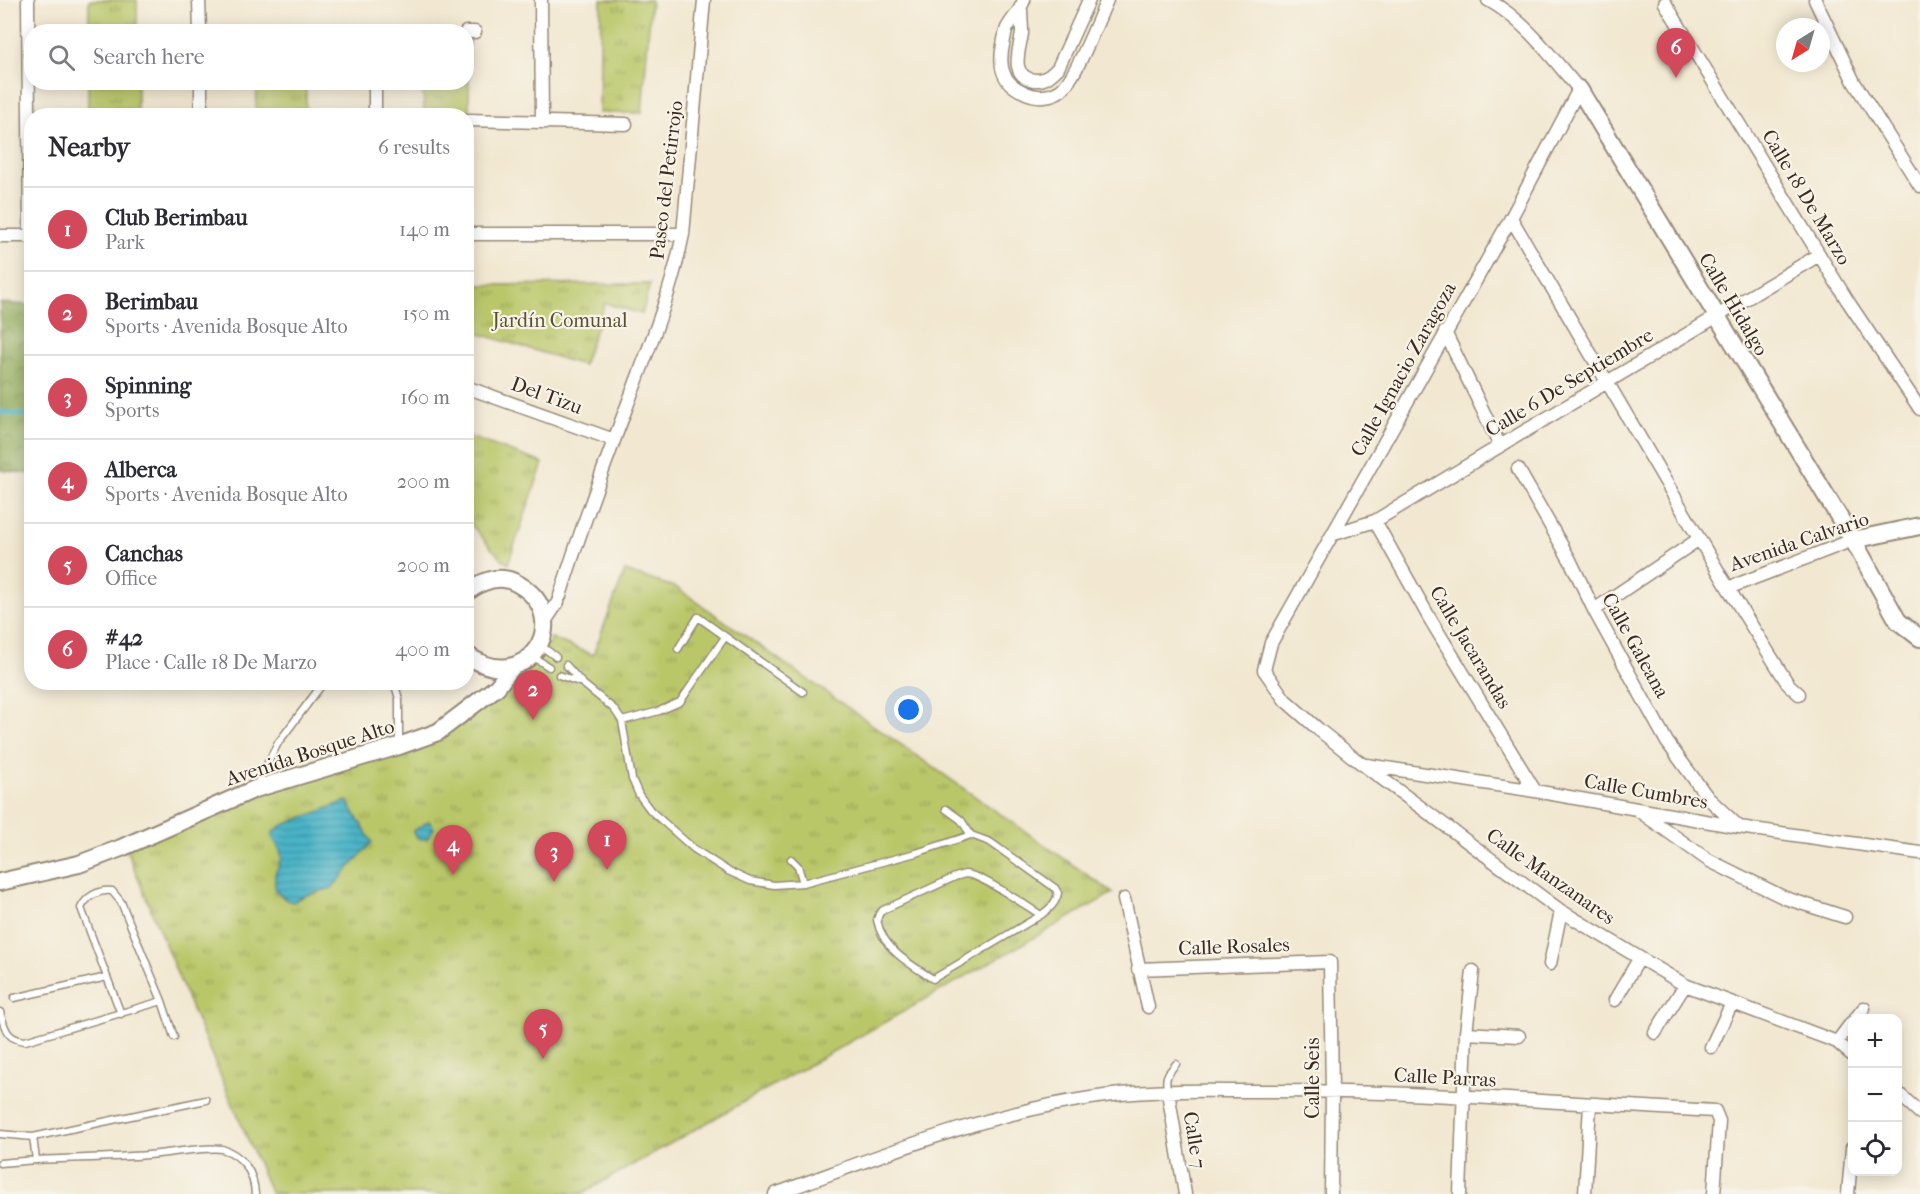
<!DOCTYPE html>
<html lang="en">
<head>
<meta charset="utf-8">
<style>
  :root { --surface:#fff; --page:#f7f7f7; --text:#2b2b33; --muted:#7c7c81; --line:#e1e1e2; --accent:#d1495b }
  body { margin:0; font-family:"IM FELL French Canon",serif; background:var(--page); color:var(--text) }
  .controls { position:absolute; right:18px; bottom:18px; display:grid; overflow:hidden; border-radius:12px; box-shadow:0 3px 15px #0003 }
  .controls button { width:54px; height:54px; display:grid; place-items:center; padding:0; border:0; border-bottom:2px solid var(--line); background:var(--surface); color:var(--text); font:30px sans-serif }
  .compass { position:absolute; left:1776px; top:18px; width:54px; height:54px; border-radius:50%; background:var(--surface); box-shadow:0 3px 15px #0003; rotate:217deg }
  .you { position:absolute; left:909px; top:710px; width:21px; height:21px; margin:-15px; border:4px solid #fff; border-radius:50%; background:#1a73e8; box-shadow:0 0 0 9px #1a73e833 }
  .badge { display:grid; place-items:center; width:39px; height:39px; border-radius:50%; background:var(--accent); color:#fff; font-size:20px; font-weight:700 }
  .pin { position:absolute; translate:-50% -50px; filter:drop-shadow(0 2px 3px #0008) }
  .pin::after { content:''; position:absolute; top:32px; width:21px; height:18px; background:inherit; clip-path:polygon(0 0,100% 0,50% 100%) }
  .list { margin:0; padding:0; list-style:none }
  h2 { display:flex; justify-content:space-between; align-items:center; height:78px; margin:0; padding:0 24px; font-size:26px }
  h2 small { font-size:20px; font-weight:400; color:var(--muted) }
  .list li { display:grid; grid-template-columns:39px 1fr auto; gap:18px; align-items:center; box-sizing:border-box; height:84px; padding:0 24px; border-top:2px solid var(--line) }
  .list b { display:block; font-size:22px; white-space:nowrap }
  .list p { margin:0; font-size:20px; white-space:nowrap; color:var(--muted) }
  .list em { font-size:20px; font-style:normal; color:var(--muted) }
  .icon { flex:none; width:33px; height:33px; fill:none; stroke:currentColor; stroke-width:2; stroke-linecap:round; stroke-linejoin:round }
  .map { position:relative; flex:none; width:1920px; height:1194px; overflow:hidden }
  .search { position:absolute; background:var(--surface); box-shadow:0 3px 15px #0003; left:24px; top:24px; width:450px; height:66px; display:flex; align-items:center; gap:15px; box-sizing:border-box; padding:0 21px; border-radius:24px; color:var(--muted); font-size:22px }
  .panel { position:absolute; background:var(--surface); box-shadow:0 3px 15px #0003; left:24px; top:108px; width:450px; height:582px; border-radius:24px }
  .map>svg:first-child { display:block }
</style>
</head>
<body>
<div class="map">
<svg width="1920" height="1194" viewBox="0 0 1920 1194">
  <defs>
    <pattern id="forest-crowns" width="20" height="18" patternUnits="userSpaceOnUse" patternTransform="scale(1.5)"><rect width="20" height="18" fill="#93ac5d"/><path d="M2 6a3 3 0 1 1 6 0M12 15a3 3 0 1 1 6 0" fill="none" stroke="#798c4c"/></pattern>
    <pattern id="park-tufts" width="24" height="20" patternUnits="userSpaceOnUse" patternTransform="scale(1.5)"><rect width="24" height="20" fill="#bac769"/><path d="M3 7l-1-3M5 7V3M7 7l1-3M15 17l-1-3M17 17v-4M19 17l1-3" fill="none" stroke="#98a256"/></pattern>
    <pattern id="water-rules" width="6" height="5" patternUnits="userSpaceOnUse" patternTransform="scale(1.5)"><rect width="6" height="5" fill="#49b3c7"/><path d="M0 2.5h6" fill="none" stroke="#3e92a1"/></pattern>
  </defs>
  <rect width="100%" height="100%" fill="#f7f3e8"/>
  <filter id="ink" filterUnits="userSpaceOnUse"><feTurbulence type="fractalNoise" baseFrequency=".0167" numOctaves="2"/><feDisplacementMap in="SourceGraphic" scale="12" xChannelSelector="R" yChannelSelector="G"/><feConvolveMatrix kernelMatrix="1 2 1 2 8 2 1 2 1" color-interpolation-filters="sRGB"/></filter>
  <filter id="wash" filterUnits="userSpaceOnUse"><feTurbulence type="fractalNoise" baseFrequency=".008" numOctaves="4" result="noise"/><feDisplacementMap in="SourceGraphic" scale="24" xChannelSelector="R" yChannelSelector="G"/><feGaussianBlur stdDeviation="1.35" result="paint"/><feColorMatrix in="noise" values="0 0 0 0 0 0 0 0 0 0 0 0 0 0 0 0 0 1.4 0 .05"/><feComposite in="paint" operator="in"/></filter>
  <g filter="url(#wash)">
    <rect width="100%" height="100%" fill="#f2e8d1"/>
    <path fill="url(#forest-crowns)" stroke="#676b3e" stroke-width="1.5" d="M0,303L31,305V474L0,470Z"/>
    <path fill="url(#park-tufts)" stroke="#7a7844" stroke-width="1.5" d="M89,0H137V31H89Z
      M601,0H651L642,113H599Z
      M467,40H469V115H424L423,83L466,82Z
      M88,83H137V109H88Z
      M257,83H306V110L256,111Z
      M650,284L642,314L605,303L583,365L467,330V285Z
      M467,436L543,463L508,564L493,550L467,520Z
      M625,571L677,588L1113,893L581,1194H271L183,988L125,846L250,794L393,751L513,679L538,661L551,638L593,655Z"/>
    <path fill="url(#water-rules)" stroke="#426e72" stroke-width="1.5" d="M347,801L372,842L332,888L304,896L293,902L286,900L275,890V874L282,858L280,850L272,837L274,831L283,825Z
      M429,821L434,828L427,839C419,840 416,838 413,831Z"/>
    <g fill="none" stroke-linecap="round" stroke-linejoin="round">
      <path stroke="#49b3c7" stroke-width="5" d="M0,412L32,416"/>
    </g>
  </g>
  <g filter="url(#ink)">
    <g fill="none" stroke-linecap="round" stroke-linejoin="round">
      <defs>
        <path id="service" d="M540,645L556,657
          M678,649L698,617L803,692
          M532,656L549,667
          M566,665L582,683L614,709L622,721L632,779L639,795L651,811L694,849L728,871L750,881L774,885L803,883L916,853L971,835L990,842L1055,888L1058,893C1056,904 1049,909 1041,915L933,979C910,964 883,950 877,920L879,914L883,910L955,877C958,876 961,875 965,874C981,874 1026,906 1041,915
          M559,675L579,682
          M394,682L399,699V743
          M622,721L659,711L680,702L725,637
          M257,784L278,743L324,682
          M946,809L961,820L971,835
          M791,859L798,866L803,883
          M14,998L107,977
          M0,1012C5,1028 6,1039 25,1041L162,1001
          M121,1014L81,908C86,897 99,889 112,891L121,902L162,1001L174,1037
          M1168,1092C1164,1078 1167,1074 1176,1064
          M0,1134L33,1137L36,1160C73,1158 111,1158 148,1155C164,1154 209,1146 222,1149C243,1155 254,1173 255,1194
          M33,1137L206,1100
          M0,1163L36,1160"/>
        <path id="minor" d="M28,0L30,236
          M199,0L200,32
          M541,0L542,121
          M1024,0C1020,11 1013,18 1007,28C1005,33 1004,40 1003,45C998,68 1003,84 1026,93C1037,98 1051,97 1061,90C1076,78 1098,20 1107,0
          M1488,0C1526,21 1551,57 1579,89L1511,218L1271,643L1264,670L1285,700L1318,729L1354,758L1561,911L1685,985L1837,1042L1852,1055
          M1815,0L1854,82L1920,186
          M1665,3L1847,300L1920,409
          M1021,9C1021,17 1022,25 1022,33C1020,49 1008,76 1034,80C1045,81 1051,75 1058,68L1089,0
          M466,32H475
          M201,82V116
          M375,116V82
          M466,120L626,124
          M1511,218L1728,588L1788,684L1799,694
          M466,234H683
          M0,236H32
          M1445,332L1500,446
          M466,387L614,440
          M1518,469L1570,560L1594,610L1667,742L1708,798L1738,826
          M1375,521L1430,619L1535,791
          M1334,534L1375,521L1819,255
          M1728,588L1853,540
          M560,596C579,534 602,472 625,411C647,353 671,295 683,234L704,0
          M1594,610L1699,539
          M544,623L558,602
          M1367,765L1535,791L1739,827L1920,853
          M1639,811L1708,860L1785,898L1845,917
          M1124,899L1148,1007
          M1550,964L1561,911
          M1138,969L1330,962L1332,1091L1331,1194
          M1615,1000L1639,959
          M1856,1018L1864,1008
          M1466,1033L1519,1036
          M1655,1033L1685,985
          M1837,1042L1852,1022
          M1711,1047L1732,1003
          M1168,1092L1185,1194
          M1898,1093L1920,1113
          M775,1194C878,1157 982,1114 1091,1098C1145,1089 1200,1091 1254,1091C1408,1090 1562,1103 1715,1111L1719,1121L1714,1194
          M1460,1194L1466,1033L1473,971
          M1585,1194L1590,1104
          M1848,1194L1852,1148"/>
        <path id="tertiary" d="M1579,89L1853,540L1898,621L1920,638
          M1853,540L1920,526
          M466,593C481,581 500,573 518,584C577,617 526,700 466,654
          M0,882L79,864L121,848L255,789L399,746L438,732L497,687L513,666"/>
      </defs>
      <use href="#service" stroke="#968978" stroke-width="9"/>
      <use href="#minor" stroke="#968978" stroke-width="15"/>
      <use href="#tertiary" stroke="#968978" stroke-width="20"/>
      <use href="#service" stroke="#fff" stroke-width="6"/>
      <use href="#minor" stroke="#fff" stroke-width="12"/>
      <use href="#tertiary" stroke="#fff" stroke-width="16"/>
    </g>
  </g>
  <g text-anchor="middle" stroke-width="4.5" stroke-linejoin="round" paint-order="stroke">
    <g font-size="20" fill="#3b2a1e" stroke="#f7f3e8">
      <text transform="translate(666 180) rotate(-83)" y="7">Paseo del Petirrojo</text>
      <text transform="translate(1807 197) rotate(59)" y="7">Calle 18 De Marzo</text>
      <text transform="translate(1734 304) rotate(59)" y="7">Calle Hidalgo</text>
      <text transform="translate(1403 369) rotate(-61)" y="7">Calle Ignacio Zaragoza</text>
      <text transform="translate(1569 382) rotate(-31)" y="7">Calle 6 De Septiembre</text>
      <text transform="translate(547 395) rotate(20)" y="7">Del Tizu</text>
      <text transform="translate(1799 541) rotate(-19)" y="7">Avenida Calvario</text>
      <text transform="translate(1636 645) rotate(61)" y="7">Calle Galeana</text>
      <text transform="translate(1471 647) rotate(59)" y="7">Calle Jacarandas</text>
      <text transform="translate(310 752) rotate(-18)" y="7">Avenida Bosque Alto</text>
      <text transform="translate(1646 791) rotate(10)" y="7">Calle Cumbres</text>
      <text transform="translate(1551 876) rotate(35)" y="7">Calle Manzanares</text>
      <text transform="translate(1234 946) rotate(-2)" y="7">Calle Rosales</text>
      <text transform="translate(1445 1077) rotate(3)" y="7">Calle Parras</text>
      <text transform="translate(1312 1078) rotate(-90)" y="7">Calle Seis</text>
      <text transform="translate(1195 1140) rotate(81)" y="7">Calle 7</text>
    </g>
    <g font-size="20" fill="#5b5131" stroke="#f7f3e8">
      <text x="560" y="327">Jardín Comunal</text>
    </g>
  </g>
</svg>
<div class="controls">
<button>+</button>
<button>−</button>
<button><svg class="icon" aria-label="locate" viewBox="0 0 24 24"><circle cx="12" cy="12" r="6"/><path d="M12 2v4M12 18v4M2 12h4M18 12h4"/></svg></button>
</div>
<svg class="compass" viewBox="-18 -18 36 36"><path d="M0-13l5 13h-10z" fill="#e53935"/><path d="M0 13l5-13h-10z" fill="#7c7c81"/></svg>
<div class="you"></div>
<div class="pin badge" style="left:607px;top:870px">1</div>
<div class="pin badge" style="left:533px;top:720px">2</div>
<div class="pin badge" style="left:554px;top:882px">3</div>
<div class="pin badge" style="left:453px;top:875px">4</div>
<div class="pin badge" style="left:543px;top:1059px">5</div>
<div class="pin badge" style="left:1676px;top:78px">6</div>
<div class="search"><svg class="icon" aria-label="search" viewBox="0 0 24 24"><circle cx="10" cy="10" r="6"/><path d="M15 15l6 6"/></svg>Search here</div>
<section class="panel">
<h2>Nearby<small>6 results</small></h2>
<ul class="list">
<li><span class="badge">1</span><div><b>Club Berimbau</b><p>Park</p></div><em>140 m</em></li>
<li><span class="badge">2</span><div><b>Berimbau</b><p>Sports · Avenida Bosque Alto</p></div><em>150 m</em></li>
<li><span class="badge">3</span><div><b>Spinning</b><p>Sports</p></div><em>160 m</em></li>
<li><span class="badge">4</span><div><b>Alberca</b><p>Sports · Avenida Bosque Alto</p></div><em>200 m</em></li>
<li><span class="badge">5</span><div><b>Canchas</b><p>Office</p></div><em>200 m</em></li>
<li><span class="badge">6</span><div><b>#42</b><p>Place · Calle 18 De Marzo</p></div><em>400 m</em></li>
</ul>
</section>
</div>
</body>
</html>
